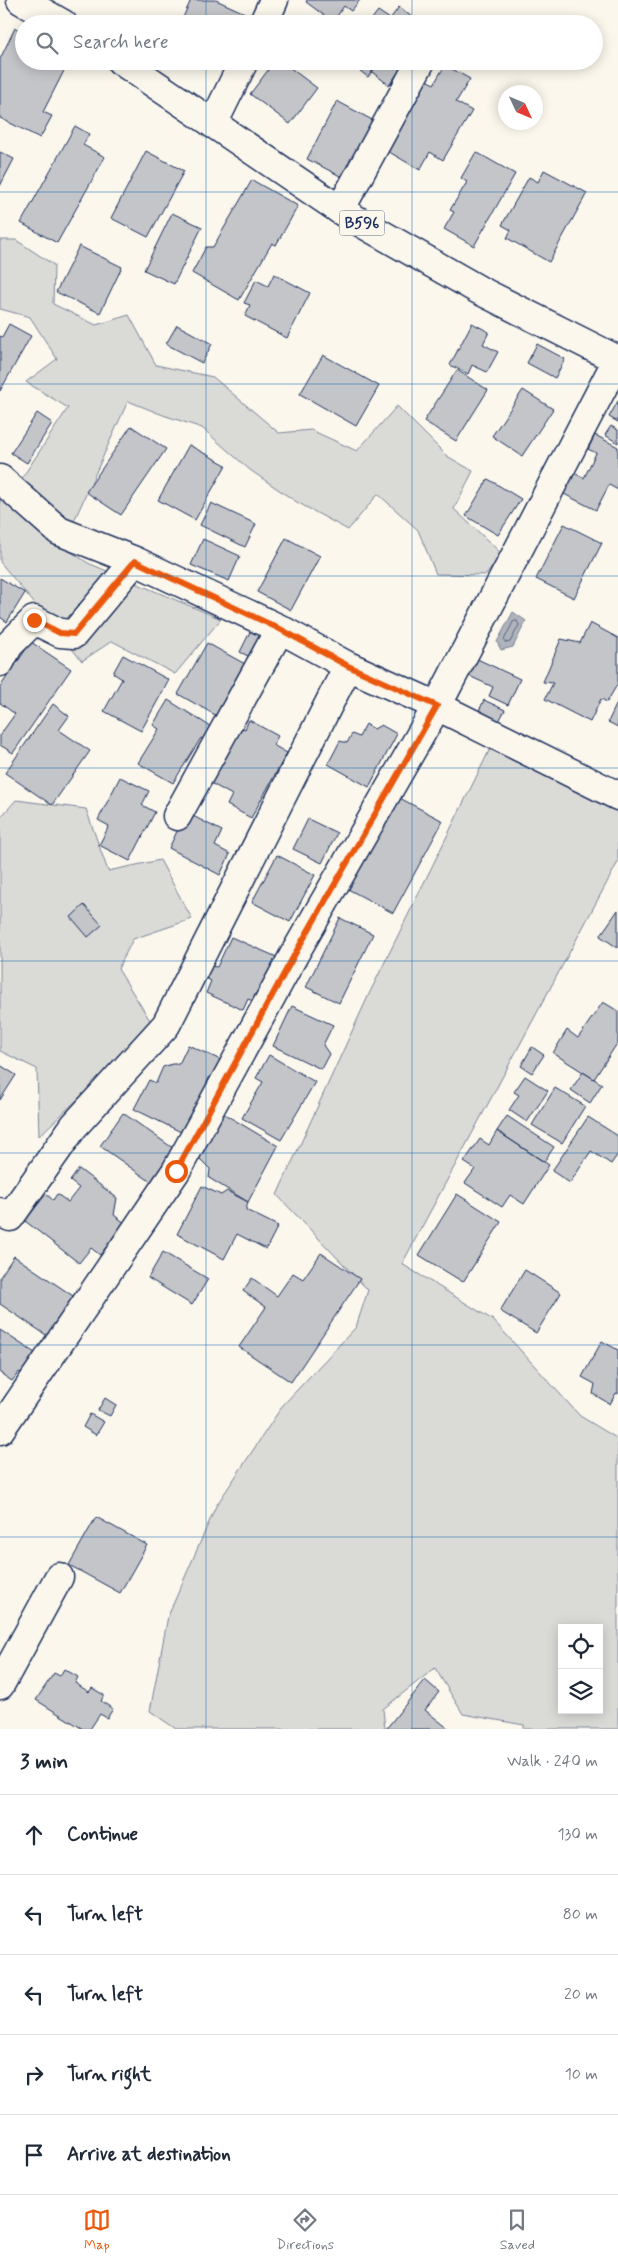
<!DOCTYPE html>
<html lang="en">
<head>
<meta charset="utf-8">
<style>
  :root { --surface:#fff; --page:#f2f2f3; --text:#1f2937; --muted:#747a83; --line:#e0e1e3; --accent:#ea580c }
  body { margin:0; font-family:Mynerve,sans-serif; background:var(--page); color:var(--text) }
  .controls { position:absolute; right:15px; bottom:15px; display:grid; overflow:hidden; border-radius:0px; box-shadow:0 2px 12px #0003 }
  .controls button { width:45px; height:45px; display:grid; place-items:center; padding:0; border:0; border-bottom:1px solid var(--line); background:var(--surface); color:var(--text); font:25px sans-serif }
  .compass { position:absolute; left:498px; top:85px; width:45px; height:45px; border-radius:50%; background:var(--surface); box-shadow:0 2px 12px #0003; rotate:134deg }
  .stop { position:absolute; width:15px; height:15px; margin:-11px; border:4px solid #ea580c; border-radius:50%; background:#fff }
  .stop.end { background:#ea580c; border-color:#fff; box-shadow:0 1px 5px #0008 }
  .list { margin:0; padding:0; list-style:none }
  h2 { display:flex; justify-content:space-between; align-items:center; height:65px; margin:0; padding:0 20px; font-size:21px }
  h2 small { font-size:16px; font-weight:400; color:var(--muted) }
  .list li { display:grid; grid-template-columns:32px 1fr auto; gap:15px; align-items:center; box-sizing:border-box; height:80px; padding:0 20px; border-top:1px solid var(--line) }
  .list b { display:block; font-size:19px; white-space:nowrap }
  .list em { font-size:16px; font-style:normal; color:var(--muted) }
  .icon { flex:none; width:28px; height:28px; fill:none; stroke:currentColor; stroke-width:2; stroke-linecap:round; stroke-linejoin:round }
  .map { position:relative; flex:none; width:618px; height:1729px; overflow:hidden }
  .search { position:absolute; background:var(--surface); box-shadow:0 2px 12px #0003; left:15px; right:15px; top:15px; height:55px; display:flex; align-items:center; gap:12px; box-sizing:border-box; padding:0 18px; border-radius:28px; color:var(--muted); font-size:19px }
  .sheet { height:465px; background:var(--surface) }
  nav { display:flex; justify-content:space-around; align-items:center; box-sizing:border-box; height:70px; border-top:1px solid var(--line); background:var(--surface); font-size:14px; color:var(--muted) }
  nav a { display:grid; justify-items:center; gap:2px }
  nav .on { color:var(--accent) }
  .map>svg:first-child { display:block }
</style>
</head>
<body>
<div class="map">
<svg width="618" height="1729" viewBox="0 0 618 1729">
  <rect width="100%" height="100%" fill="#fbf7ec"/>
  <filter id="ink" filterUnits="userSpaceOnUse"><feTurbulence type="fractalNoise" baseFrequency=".02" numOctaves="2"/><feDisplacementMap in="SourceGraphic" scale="10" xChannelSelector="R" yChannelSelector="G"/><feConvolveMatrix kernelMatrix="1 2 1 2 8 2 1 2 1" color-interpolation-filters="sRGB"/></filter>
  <g filter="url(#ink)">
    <path fill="#dadad7" stroke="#7a849a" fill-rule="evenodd" d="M0,240H16L54,265L53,304L96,325L129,315L156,365L213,377L279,433L311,430L357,451L397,406L447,456L473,471L454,509L502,554L486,575L436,574L418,530L378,494L348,530L295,501L250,470L202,428L163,415L128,401L74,521H59L20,481L68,408L26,382L57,359L30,317L0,309Z
      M0,498L45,535L88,563L221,619L175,674L112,641L82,661L0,562Z
      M490,749L618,812V862L402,1264L493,1320L580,1416L618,1439V1729H524V1725L463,1714L435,1668L383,1709L385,1729H176L150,1711L168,1616L216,1506L283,1405L356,1327L368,1290L277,1195L370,992ZM562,1628H599V1710H562Z
      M16,800L86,809L108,871L160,860L192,919L133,939L118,969L151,1022L102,1076L39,1136L37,1069L0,1051V818Z"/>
    <path fill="#afb3bb" stroke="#747e96" d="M513,612L526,621L513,647L501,650L497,642Z"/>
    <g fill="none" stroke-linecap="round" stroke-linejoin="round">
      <path stroke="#566483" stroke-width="1" d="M517,621L519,625L510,642L506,643L504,640L513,622Z"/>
    </g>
    <path fill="#c3c5c9" stroke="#1b2f5e" d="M191,0H216L258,19L255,24H180Z
      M307,0H360L351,11L344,6L333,22L306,2Z
      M399,7L421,24H396L390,19Z
      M378,11L390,19L396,24H368Z
      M15,28L24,32V61H69L43,112L52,116L40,138L0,118V59Z
      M205,61H238L232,74Z
      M275,61H281L317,88L290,124L250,94Z
      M347,61H380L368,77Z
      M380,61H407L389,85L372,72Z
      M445,65L470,79L456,102L472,111L443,160L430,152L420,170L384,149L424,79L434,84Z
      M337,101L374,121L344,178L307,159Z
      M75,126L89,134L83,145L105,157L57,243L21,223Z
      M146,151L184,171L148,237L111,218Z
      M0,152L14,159L0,186Z
      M476,152L515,174L474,246L444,229L454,212L450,210L467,182L461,178Z
      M544,170L587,193L549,262L507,238L511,230L502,225L529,177L538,182Z
      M252,180L298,206L276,245L272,243L239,300L192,273L206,247H213Z
      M172,213L202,227L174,284L144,270Z
      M79,246L122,267L100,313L56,292Z
      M274,274L310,293L287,338L245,316L250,305L244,303L256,280L268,286Z
      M472,323L489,332L483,344L498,352L487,372L472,365L468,374L450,365Z
      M9,324L31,336L0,391V336L2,337Z
      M177,325L212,344L202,363L166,344Z
      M537,344L565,359L555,378L527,363Z
      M323,355L379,386L356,426L300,394Z
      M457,370L488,390L456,441L424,421Z
      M523,390L553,409L522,456L492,436Z
      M618,401V422L609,417Z
      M37,413L52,423L27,463L11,453Z
      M131,426L166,449L121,515L86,492Z
      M611,426L618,430V443L605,435Z
      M595,435L618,447V490L609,485L596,510L562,493L572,472L584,478L596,453L588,449Z
      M189,445L226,465L195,520L158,500Z
      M488,479L521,499L498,535L466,516Z
      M211,503L256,524L245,547L200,525Z
      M564,524L602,543L574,598L536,579Z
      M286,538L320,556L291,610L257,592Z
      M203,539L240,556L229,581L191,565Z
      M0,578L25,593L7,622L0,617Z
      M590,623L618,638V683L607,702L601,699L590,722L545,699L553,683L543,682L561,639L580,643Z
      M251,630L267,638L256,660L240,652Z
      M31,642L71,669L13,753L0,745V735L15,714L0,703V687Z
      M207,643L245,664L217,716L178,694Z
      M123,655L169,680L141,731L104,711L122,679L113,673Z
      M473,657L520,679L508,705L489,696L493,687L465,674Z
      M168,700L216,730L208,743L201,738L173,783L138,763L159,729L153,725Z
      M484,700L505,710L499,721L479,711Z
      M618,701V727L608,722Z
      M53,704L69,716L59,730L90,751L52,805L5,773Z
      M249,720L278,736L273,745L287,753L251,818L227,805L232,795L207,781L237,725L245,729Z
      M366,724L374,729L381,725L397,734L369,787L328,764L340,741L347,743L352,734L359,737Z
      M120,777L149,791L142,805L155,812L130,861L99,845L109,826L98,820Z
      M394,795L443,821L393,913L344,887Z
      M193,816L222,831L215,846L230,854L220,875L169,848L180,825L186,828Z
      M308,819L337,833L322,863L293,849Z
      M277,855L315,875L290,922L252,902Z
      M84,905L102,925L88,937L71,917Z
      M618,910V948L600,936Z
      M340,918L373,934L339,1003L306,987Z
      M231,937L279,958L258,1003L248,999L243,1010L206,993L211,981L204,977L210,966L217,967Z
      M603,1002L618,1011V1042L594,1079L553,1053L567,1030L578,1038Z
      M292,1006L333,1025L323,1045L329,1054L321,1069L273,1046Z
      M188,1045L223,1061L215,1079L210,1076L204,1089H212L183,1133L134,1109L149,1080L156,1083L163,1067L172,1064H179Z
      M532,1047L544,1055L532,1073L521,1066Z
      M269,1055L315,1082L281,1140L242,1118L263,1082L256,1078Z
      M0,1065L16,1075L0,1100Z
      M583,1072L602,1084L590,1103L571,1090Z
      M525,1076L548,1091L527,1122L509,1110L519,1095L514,1092Z
      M555,1088L585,1106L562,1143L532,1125Z
      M221,1112L278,1146L248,1202L209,1178L210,1169L197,1156Z
      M123,1113L177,1151L154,1184L100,1146Z
      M507,1116L554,1147L544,1162L497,1131Z
      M588,1117L618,1136V1154L611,1164L591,1151L570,1183L552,1171Z
      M497,1131L549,1165L524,1204L510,1195L502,1207L465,1183L475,1169L464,1162L480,1139L489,1145Z
      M79,1169L117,1198L114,1215L125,1223L100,1255L91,1248L79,1263L25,1221L46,1194L53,1200L57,1194L68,1202L79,1188L70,1181Z
      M202,1186L221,1195L227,1191L248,1202L246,1210L278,1226L266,1249L237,1234L224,1259L177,1234Z
      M457,1194L501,1222L463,1282L419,1255Z
      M163,1252L208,1279L192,1305L148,1278Z
      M321,1253L360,1279L291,1382L239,1347L266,1307L243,1291L252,1278L277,1296L293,1273L303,1279Z
      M14,1256L79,1300L52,1339L0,1304V1277Z
      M525,1270L561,1293L536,1333L500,1311Z
      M0,1330L41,1357L27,1377L19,1372L12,1381L0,1373Z
      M602,1341L618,1350V1394L616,1393L610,1404L593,1394L595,1384L582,1377Z
      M105,1398L116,1405L110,1416L98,1410Z
      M90,1414L104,1422L96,1435L83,1427Z
      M96,1517L147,1545L120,1593L69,1565Z
      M64,1669L78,1677L75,1683L89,1692L92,1688L104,1695L101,1701L113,1709L107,1718L100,1714L90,1729H83L36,1700L54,1673L60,1676Z
      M425,1680L439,1692L425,1710L449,1729H386Z"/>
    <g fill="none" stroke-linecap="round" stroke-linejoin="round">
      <defs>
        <path id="minor" d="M263,24L274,0
          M213,124L244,61
          M340,210L421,61
          M0,479L59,531L135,561L280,629L348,666L437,706L618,796
          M0,662L9,645L34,620L60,633L74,634L135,561
          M177,816L280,629
          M0,1212L10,1217L74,1126L166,1025L348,666
          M0,1430L176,1171L295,953L437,706L617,360
          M0,1685L59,1577"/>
        <path id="major" d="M21,0L63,24
          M121,61L346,214L479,290L618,360"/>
      </defs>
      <use href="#minor" stroke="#1b2f5e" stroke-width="31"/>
      <use href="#major" stroke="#1b2f5e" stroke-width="31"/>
      <use href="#minor" stroke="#fbf7ec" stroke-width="28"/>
      <use href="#major" stroke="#fbf7ec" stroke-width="28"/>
    </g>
  </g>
  <g fill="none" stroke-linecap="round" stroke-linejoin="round" filter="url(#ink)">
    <path stroke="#ea580c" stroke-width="6" d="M34,620L60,633L74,634L135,561L280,629L348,666L437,706L296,952L176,1171"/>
  </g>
  <path fill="none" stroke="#1f6fb2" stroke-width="1" stroke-opacity="0.55" d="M206,0V24M412,0V24M206,61V1729M412,61V1729M0,192H618M0,384H618M0,576H618M0,768H618M0,961H618M0,1153H618M0,1345H618M0,1537H618"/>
  <g text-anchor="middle" stroke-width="5" stroke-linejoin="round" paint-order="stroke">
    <rect fill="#fbf7ec" stroke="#5e6b89" stroke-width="1" x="339.5" y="210.5" width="45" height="25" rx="4"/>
    <g font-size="15" font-weight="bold" fill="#1b2f5e">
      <text x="362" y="228">B596</text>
    </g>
  </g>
</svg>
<div class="controls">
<button><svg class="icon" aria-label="locate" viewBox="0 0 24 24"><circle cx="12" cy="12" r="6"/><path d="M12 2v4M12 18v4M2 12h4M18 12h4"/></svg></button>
<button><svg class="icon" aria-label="layers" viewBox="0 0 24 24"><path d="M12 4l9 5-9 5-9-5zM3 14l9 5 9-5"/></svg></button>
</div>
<svg class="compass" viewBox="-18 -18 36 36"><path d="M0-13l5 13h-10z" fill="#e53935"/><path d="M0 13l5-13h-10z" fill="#747a83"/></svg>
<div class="stop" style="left:176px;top:1171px"></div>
<div class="stop end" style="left:34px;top:620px"></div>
<div class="search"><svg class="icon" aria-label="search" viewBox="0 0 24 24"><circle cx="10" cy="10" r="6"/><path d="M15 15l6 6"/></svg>Search here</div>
</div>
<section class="sheet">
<h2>3 min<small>Walk · 240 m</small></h2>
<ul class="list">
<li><svg class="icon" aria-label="ahead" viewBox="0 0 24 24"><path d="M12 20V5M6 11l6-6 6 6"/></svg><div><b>Continue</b></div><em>130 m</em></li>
<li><svg class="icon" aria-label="left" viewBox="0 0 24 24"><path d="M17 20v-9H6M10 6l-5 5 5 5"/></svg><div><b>Turn left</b></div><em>80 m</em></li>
<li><svg class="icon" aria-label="left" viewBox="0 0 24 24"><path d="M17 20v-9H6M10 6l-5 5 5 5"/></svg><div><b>Turn left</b></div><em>20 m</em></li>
<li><svg class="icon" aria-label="right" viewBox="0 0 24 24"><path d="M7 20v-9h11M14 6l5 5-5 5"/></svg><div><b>Turn right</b></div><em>10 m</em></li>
<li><svg class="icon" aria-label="arrive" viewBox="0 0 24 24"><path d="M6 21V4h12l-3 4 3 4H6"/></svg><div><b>Arrive at destination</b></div></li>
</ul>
</section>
<nav>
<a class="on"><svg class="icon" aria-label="map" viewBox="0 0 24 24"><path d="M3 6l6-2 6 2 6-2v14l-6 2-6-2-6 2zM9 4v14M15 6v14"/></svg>Map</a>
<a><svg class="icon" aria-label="directions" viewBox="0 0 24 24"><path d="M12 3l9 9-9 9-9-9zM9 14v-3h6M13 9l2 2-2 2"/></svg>Directions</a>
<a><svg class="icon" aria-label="saved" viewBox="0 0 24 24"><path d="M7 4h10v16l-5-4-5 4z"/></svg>Saved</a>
</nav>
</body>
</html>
